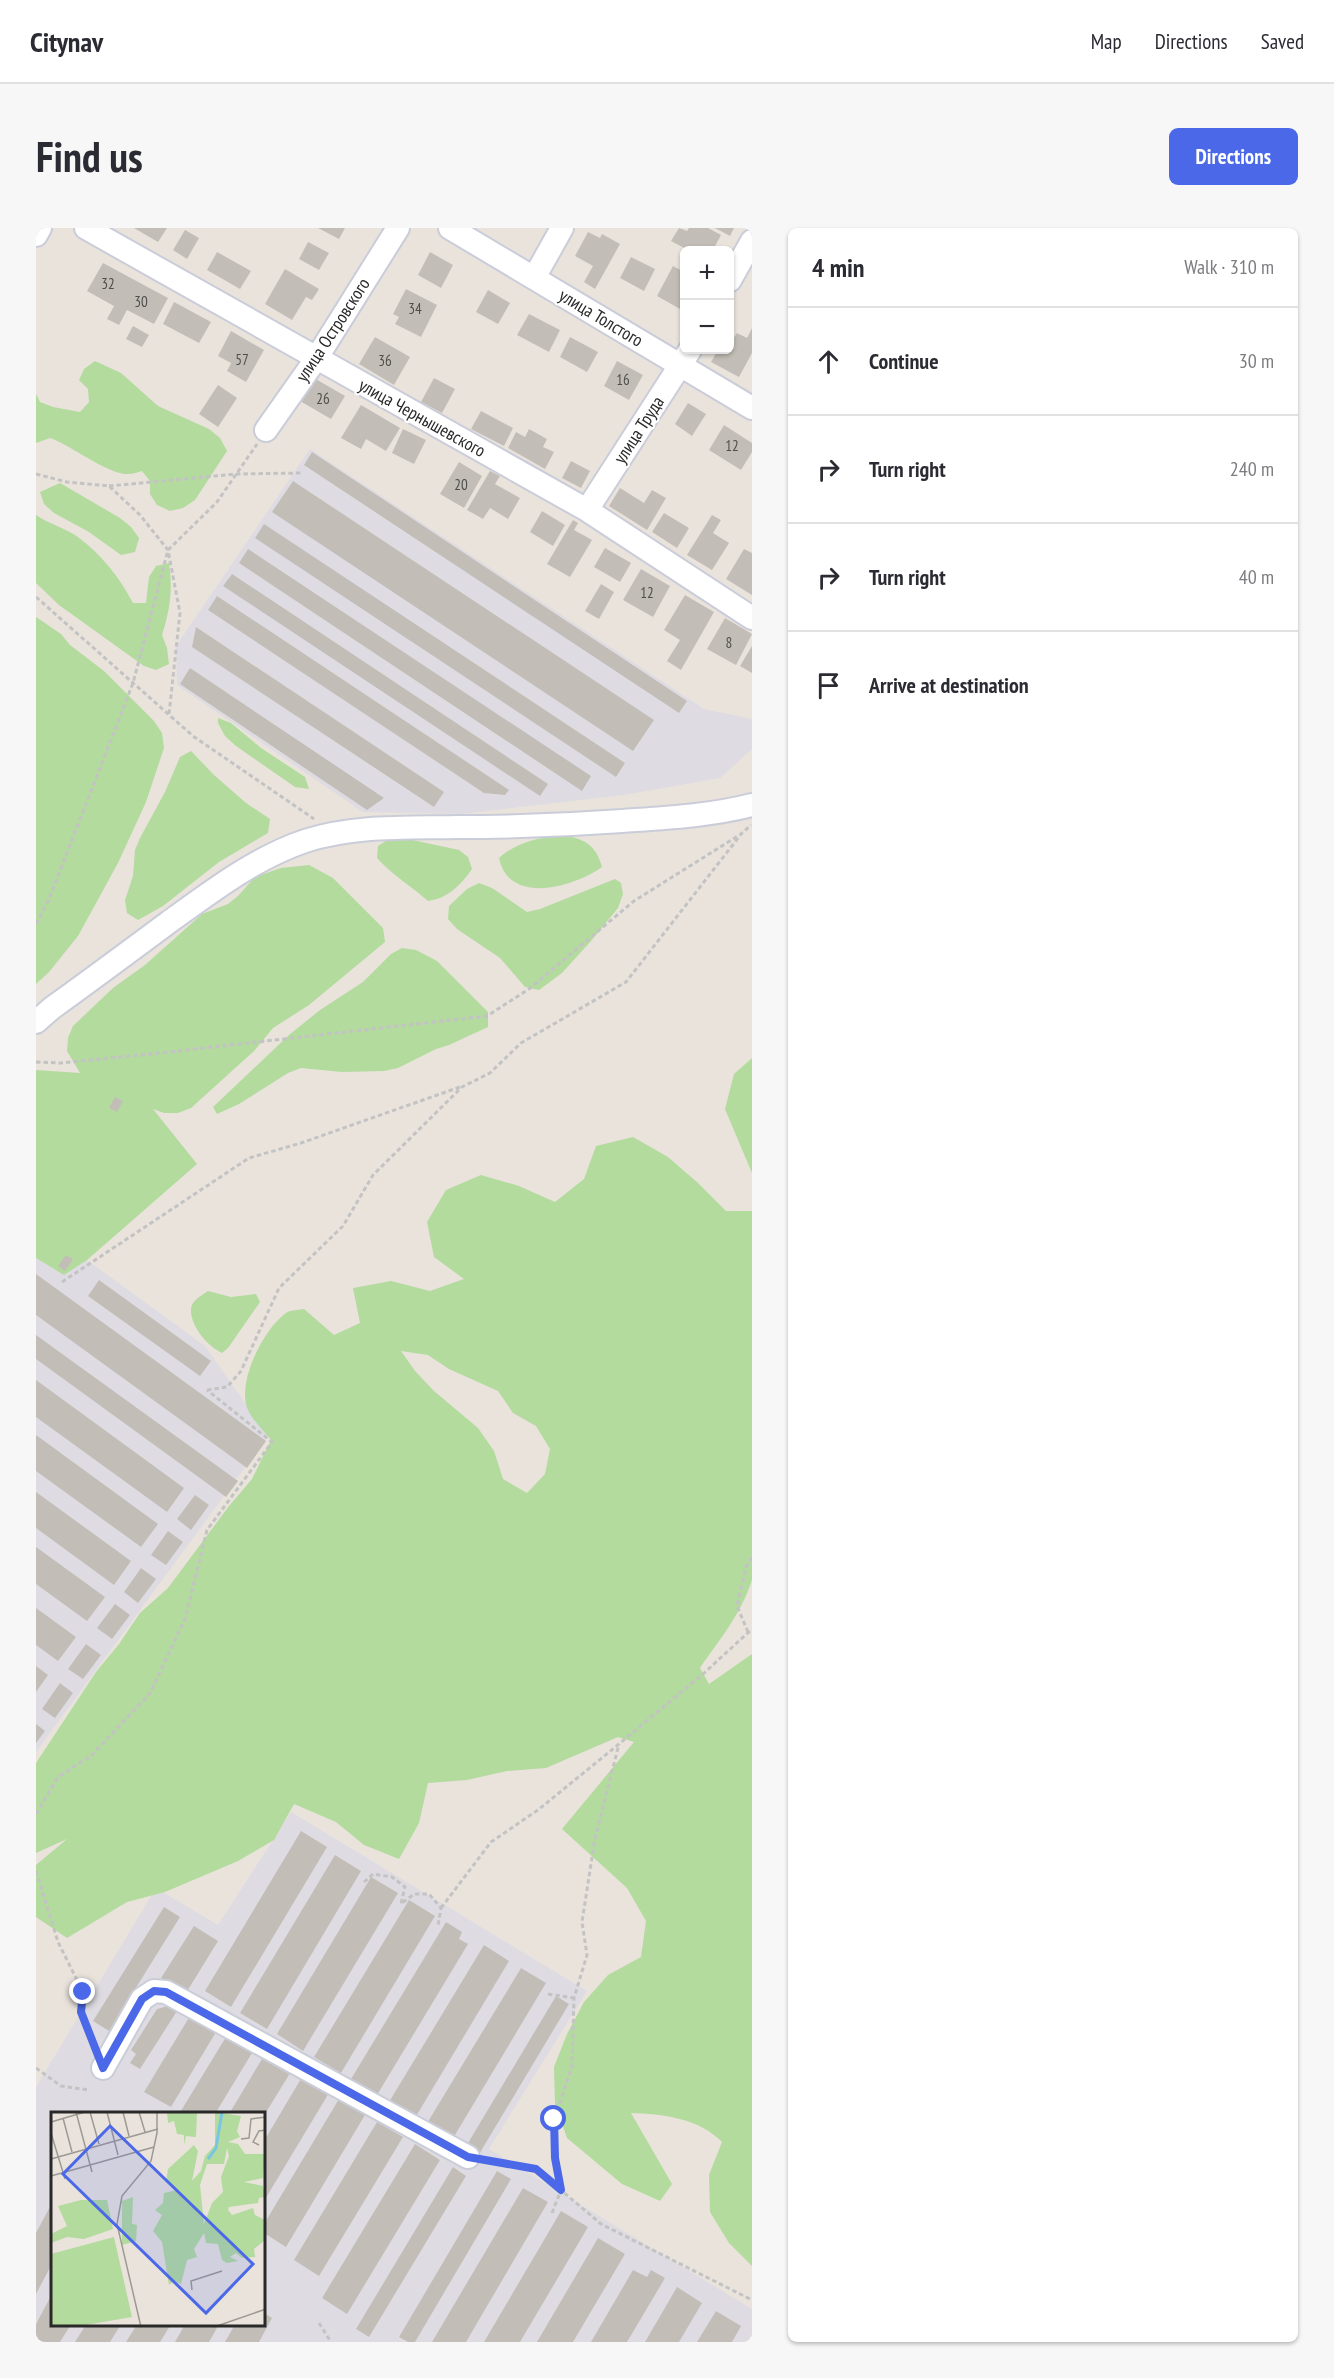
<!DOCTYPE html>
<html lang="en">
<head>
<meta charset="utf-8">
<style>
  :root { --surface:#fff; --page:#f7f7f7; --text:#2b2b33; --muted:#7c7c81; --line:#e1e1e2; --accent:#4a68e8 }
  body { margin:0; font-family:"PT Sans Narrow",sans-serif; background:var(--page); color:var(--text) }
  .controls { position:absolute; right:18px; top:18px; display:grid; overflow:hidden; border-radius:9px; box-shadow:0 2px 4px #0004 }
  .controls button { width:54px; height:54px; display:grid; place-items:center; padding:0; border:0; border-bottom:2px solid var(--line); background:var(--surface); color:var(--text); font:30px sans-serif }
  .stop { position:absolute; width:18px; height:18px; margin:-14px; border:4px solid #4a68e8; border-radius:50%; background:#fff }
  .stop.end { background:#4a68e8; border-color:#fff; box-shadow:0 2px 6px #0008 }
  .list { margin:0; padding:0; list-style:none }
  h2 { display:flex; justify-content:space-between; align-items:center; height:78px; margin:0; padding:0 24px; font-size:26px }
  h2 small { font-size:20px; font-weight:400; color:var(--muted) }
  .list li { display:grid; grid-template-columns:39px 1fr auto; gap:18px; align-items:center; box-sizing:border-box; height:108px; padding:0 24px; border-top:2px solid var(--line) }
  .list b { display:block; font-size:22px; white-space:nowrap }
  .list em { font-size:20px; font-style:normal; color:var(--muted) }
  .icon { flex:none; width:33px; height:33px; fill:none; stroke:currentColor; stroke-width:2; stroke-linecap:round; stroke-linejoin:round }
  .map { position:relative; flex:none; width:716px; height:2114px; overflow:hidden; border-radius:9px }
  header { display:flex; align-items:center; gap:36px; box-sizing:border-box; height:84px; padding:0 30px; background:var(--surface); border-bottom:2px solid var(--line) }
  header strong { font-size:28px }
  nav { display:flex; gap:33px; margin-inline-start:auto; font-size:21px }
  .intro { display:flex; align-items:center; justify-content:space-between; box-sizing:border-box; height:144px; padding:0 36px }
  h1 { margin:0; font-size:42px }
  .button { padding:15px 27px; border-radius:9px; background:var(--accent); color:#fff; font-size:21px; font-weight:700 }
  main { display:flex; gap:36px; padding:0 36px }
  aside { flex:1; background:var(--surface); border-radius:9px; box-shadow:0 2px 4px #0004 }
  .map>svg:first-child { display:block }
</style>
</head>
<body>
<header>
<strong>Citynav</strong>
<nav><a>Map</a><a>Directions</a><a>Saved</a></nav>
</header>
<div class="intro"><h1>Find us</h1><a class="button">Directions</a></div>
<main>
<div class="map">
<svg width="716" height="2114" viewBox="0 0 716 2114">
  <rect width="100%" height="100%" fill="#e9e3dc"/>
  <path fill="#dedce2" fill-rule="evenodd" d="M274,221L668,481L716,491V521L684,550L588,567L426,586L327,584L141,457L140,418Z
    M0,1030L28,1047L51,1032L169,1118L232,1208L0,1524Z
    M255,1584L551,1763L453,1921L716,2081V2114H0V1859L120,1660L182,1697ZM16,1886H228V2098H16Z"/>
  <path fill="#b2db9d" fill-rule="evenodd" d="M59,133L85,145L122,178L173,201L184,210L191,223L159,272L147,280L134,283L121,277L114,266V253L106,243C102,244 97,246 92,246C72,247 35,217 14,210L0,215V166L4,174L17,179L44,184L53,174L52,161L43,152L48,141Z
    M24,255L84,290L95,299L103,310L99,324L85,327L53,304L18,285L8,276L4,264Z
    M0,287C13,296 29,300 42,309C65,326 84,350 97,375H110L113,349L120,338L133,335C137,362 134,381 126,407L131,420L133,436L120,442L108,438L23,377L0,355Z
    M0,389L25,406L34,417L68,443L118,493L126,505L128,520L110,574L82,635L42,708L13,744L0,756Z
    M182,490L195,495L225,520L269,549L273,561L259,559L200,518L189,508L182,495Z
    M155,523L178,547L210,575L234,591L232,605L183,634L127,678L102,692L91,685L89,672L97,648L99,622L104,610L129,564L144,529Z
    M524,607C547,610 560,616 566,639C538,659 473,678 463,630C479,615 502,610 524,607Z
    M367,610L423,622L432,629L436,641C424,658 412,670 392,673C375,658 356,647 341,630L342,618L353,611Z
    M273,637L297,650L347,700L349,714L273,777L237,800L218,823L155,880L142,885H128L117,881L161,936L51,1032L28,1047L0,1030V842L44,845L31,823L32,810L37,798L77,760L109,737L166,686L192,676L202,668L219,649L245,640Z
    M579,651L585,655L587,666L582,680L555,713L526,745L503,762L489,759L464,730L421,701L412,691L413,678L431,661L443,655L456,660L491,684L504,681Z
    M366,720L380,722L401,733L452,784V799L413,817L400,821L362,840L348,843L306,844L265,840L252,845L203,876L181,886L177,879L253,807L284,782L327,754L355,726Z
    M716,830V945L689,881L698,846Z
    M597,909L632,929L662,955L690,983H716V1352C705,1386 684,1411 664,1440L673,1456L716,1426V2038L693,2015L674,1984L673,1947L686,1914C663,1890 626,1886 595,1885L636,1956L624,1973L586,1956L531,1910L519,1876L518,1839L531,1806L548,1774L572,1747L605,1729L610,1693L591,1660L526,1601L598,1514L582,1509L510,1540L471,1543L431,1552L392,1555L383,1595L363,1631L328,1617L300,1594L258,1576L238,1612L202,1633L129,1664L91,1674L31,1710L0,1689V1637L31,1611L0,1625V1535L60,1444L83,1416L104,1385L132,1360L193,1278L216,1251L235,1212C228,1203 217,1193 212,1182C200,1156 227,1101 250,1085C254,1082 262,1082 268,1081L298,1107L324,1095L317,1060L355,1053L394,1063L428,1051L398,1029L391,994L410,962L445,947L483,958L519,974L548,951L560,918ZM365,1123L392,1127L413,1141L462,1163L477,1185L500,1198L514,1221L509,1246L491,1265L467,1251L458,1223L442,1200L398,1163L379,1143Z
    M172,1063L195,1069L220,1066L224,1074L192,1120L186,1125C172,1119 154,1098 155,1081C156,1072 165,1068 172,1063Z"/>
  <path fill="#c2beb7" d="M98,0H131L122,14Z
    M282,0H309L303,11Z
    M643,0L651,3L653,0H672L685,7L677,22H652L635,13Z
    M679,0H698L694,8Z
    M149,2L163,10L151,31L137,22Z
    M552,4L564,10L566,6L584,16L559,61L548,54L557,38L539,28Z
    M272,14L293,25L283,42L263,31Z
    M181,24L215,43L204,61L171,42Z
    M394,24L417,37L405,60L382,47Z
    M595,29L619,41L608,63L584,50Z
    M67,35L132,70L118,96L91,82L83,97L71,91L78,78L51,63Z
    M637,38L648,44V74L644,81L621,68Z
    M249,41L283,61L276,72L270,69L256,92L229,76Z
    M370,61L401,77L385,109L359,96L363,89L357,86Z
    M452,62L474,75L462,96L440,84Z
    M138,74L175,94L163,115L127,96Z
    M493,86L524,102L513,124L481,107Z
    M97,98L113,107L106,119L90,111Z
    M716,100V125L703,149L675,134L682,122H694V112L696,113L701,105L711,110Z
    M195,103L228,122L210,154L191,143L195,135L182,128Z
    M339,109L374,129L358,157L323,136Z
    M534,109L562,124L551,144L524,129Z
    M581,133L607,147L593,172L568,158Z
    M278,150L309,168L295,191L264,173Z
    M398,150L419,161L406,185L385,174Z
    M182,157L201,170L182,199L163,186Z
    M652,175L670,186L656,208L639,196Z
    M325,177L364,200L350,223L330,211L325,221L305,210Z
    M445,183L477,200L468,218L435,201Z
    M688,197L716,215V224L705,242L673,222Z
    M367,201L390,212L378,236L356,225Z
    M493,201L511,211L507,219L518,224L509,241L472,220L480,204L489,209Z
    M276,224L651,473L643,485L268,237Z
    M535,233L554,243L545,260L526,250Z
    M423,234L446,248L428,280L404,266Z
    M454,243L464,248L459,256L484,270L472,291L454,280L447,291L431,282Z
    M257,253L618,492L597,523L236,284Z
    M584,260L608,275L616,262L630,270L611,302L573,278Z
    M506,283L529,297L517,318L494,304Z
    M628,285L653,300L641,320L616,304Z
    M676,287L685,292L677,305L693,315L676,342L651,327Z
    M537,292L542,295L538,302L556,312L534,349L511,336Z
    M228,296L589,535L580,549L219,310Z
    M569,320L595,335L584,354L558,339Z
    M212,321L555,548L546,563L203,335Z
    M708,321L716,325V367L690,351Z
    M605,341L634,358L617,389L587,372Z
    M196,346L512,556L504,568L187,358Z
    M565,356L578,364L563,391L549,383Z
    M649,367L678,384L645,442L631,433L644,412L628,402Z
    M181,368L473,562L469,567L448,565L172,382Z
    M689,390L716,406L700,437L671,421Z
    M160,399L408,564L398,579L156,419Z
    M716,418V445L704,438Z
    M154,440L348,570L331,582L144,456Z
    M79,869L87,873L81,884L73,880Z
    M30,1027L37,1031L29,1043L22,1038Z
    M0,1046L230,1213L211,1240L0,1087Z
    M63,1052L175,1133L164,1148L52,1068Z
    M0,1107L202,1253L190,1269L0,1131Z
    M0,1152L148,1260L131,1284L0,1189Z
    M0,1207L122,1296L105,1319L0,1243Z
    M0,1264L95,1333L78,1357L0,1300Z
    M159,1267L173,1277L155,1302L141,1291Z
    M132,1303L147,1314L130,1337L115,1327Z
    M0,1319L69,1369L51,1393L0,1356Z
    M105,1340L120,1351L102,1375L88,1364Z
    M79,1376L94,1387L76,1411L61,1400Z
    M0,1380L40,1409L22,1433L0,1417Z
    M50,1416L65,1427L47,1451L32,1441Z
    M0,1438L12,1447L0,1464Z
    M24,1455L37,1465L19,1490L6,1481Z
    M0,1496L9,1503L0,1515Z
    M265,1603L291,1619L195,1779L169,1763Z
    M299,1627L325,1643L231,1801L204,1785Z
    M335,1649L362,1665L267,1823L241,1806Z
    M373,1672L399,1688L305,1845L278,1829Z
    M128,1679L144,1689L73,1803L57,1793Z
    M410,1694L426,1704L423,1711L432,1716L341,1867L315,1851Z
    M158,1698L182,1713L150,1765L125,1750Z
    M448,1717L473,1733L379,1890L353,1874Z
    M485,1740L510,1755L416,1912L390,1897Z
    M520,1768L533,1776L442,1928L429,1920Z
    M132,1778L141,1783L104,1841L94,1835L100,1826L95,1822L121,1781Z
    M157,1783L183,1799L135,1879L108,1864Z
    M193,1804L219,1820L179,1886H143Z
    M229,1826L256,1842L229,1886H193Z
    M266,1849L293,1865L228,1973V1913Z
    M303,1871L329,1887L250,2019L228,2005V1996Z
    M341,1894L367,1909L283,2048L258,2032Z
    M379,1916L404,1932L311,2086L286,2070Z
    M417,1939L430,1948L333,2109L320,2101Z
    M461,1943L475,1951L379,2114H372L363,2109Z
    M487,1960L512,1974L430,2114H396Z
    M16,1975V2036L0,2066V2005Z
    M525,1983L552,1999L484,2114H448Z
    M562,2010L589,2026L537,2114H501Z
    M597,2042L611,2049L615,2042L629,2050L591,2114H555Z
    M641,2059L666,2075L643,2114H609Z
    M16,2066V2098H34L24,2114H0V2096Z
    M680,2083L705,2098L696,2114H661Z
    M228,2085L236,2090L223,2114H189L198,2098H228Z
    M49,2098H84L74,2114H39Z
    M100,2098H134L124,2114H90Z
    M148,2098H182L173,2114H139Z"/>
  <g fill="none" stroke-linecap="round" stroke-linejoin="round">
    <defs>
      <path id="minor" d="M50,0L551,282L716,390
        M414,0L716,180
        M0,7L4,0
        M498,50L526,0
        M694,52L716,13
        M230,202L280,131L362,0
        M551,282L654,122
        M0,794L16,780C55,752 94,723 133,694C176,663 219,630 269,613C319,597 371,600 422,599C477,599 531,597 586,593C629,590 673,588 716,577
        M67,1840L106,1771L118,1763L130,1764L432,1929"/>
    </defs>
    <use href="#minor" stroke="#cacdd9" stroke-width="26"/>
    <path stroke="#c3c3c3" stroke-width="3" stroke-dasharray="4.5 3" stroke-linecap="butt" d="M0,246L31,254L73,258L104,287L132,322L144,385L133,486
      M73,258L200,246L266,245
      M0,369L157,508L278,591
      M0,696L13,671L97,455L132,322L181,274L221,216
      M0,834L25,835L115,826L451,788L493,761L598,673L705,606
      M26,1054L213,930L265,915L424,859
      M171,1162L191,1159L205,1143L243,1060L307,998L337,947L426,859L454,845L485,815L590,754L706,605L715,597
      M712,1404L701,1378L710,1339L716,1329
      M0,1586L22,1549L56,1527L114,1465L149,1391L171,1302L236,1214L171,1162
      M0,1643L22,1714L47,1764L45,1784L58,1818
      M328,1654L337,1646L356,1649L369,1659L365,1676L378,1666H393L405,1680L402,1698
      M405,1680L455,1614L502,1582L583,1516L667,1446L716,1401
      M512,1766L538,1770
      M0,1840L25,1858L53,1862
      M448,1932L500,1941L565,1996L716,2072
      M516,1985L525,1962L519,1930L518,1891L536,1839L538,1770L551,1727L546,1694L559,1610L583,1516
      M283,2095L295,2114"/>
    <use href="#minor" stroke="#fff" stroke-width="22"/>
  </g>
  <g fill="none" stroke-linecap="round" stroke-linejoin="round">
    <path stroke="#4a68e8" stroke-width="8" d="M47,1764L45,1784L67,1840L106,1771L118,1763L130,1764L432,1929L500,1941L525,1962L519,1930L518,1891"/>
  </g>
  <g text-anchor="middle" stroke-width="4.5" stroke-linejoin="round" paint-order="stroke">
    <g font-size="15" fill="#4f4e4c">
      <text x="72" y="61">32</text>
      <text x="105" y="79">30</text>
      <text x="379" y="86">34</text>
      <text x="206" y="137">57</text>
      <text x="349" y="138">36</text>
      <text x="587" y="157">16</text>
      <text x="287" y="176">26</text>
      <text x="696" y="223">12</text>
      <text x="425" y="262">20</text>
      <text x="611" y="370">12</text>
      <text x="693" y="420">8</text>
    </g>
    <g font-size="18" fill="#292929" stroke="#fff">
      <text transform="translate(565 90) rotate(31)" y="6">улица Толстого</text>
      <text transform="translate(297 102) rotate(-57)" y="6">улица Островского</text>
      <text transform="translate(386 190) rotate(29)" y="6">улица Чернышевского</text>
      <text transform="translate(603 202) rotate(-57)" y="6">улица Труда</text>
    </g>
  </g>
  <g transform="translate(15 1884)">
    <rect width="214" height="214" fill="#e9e3dc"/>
    <path d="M116,0H146L145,25L135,24L133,33V23L126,22L123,9L117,11ZM164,0L190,4L186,19L189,25L177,30L187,32L194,42H214L212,66L193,70L212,74L214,85L208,86L207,91L178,95L177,98L181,103L202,96L204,103L214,108V128L203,137L204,145L191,146L185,141L179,145L187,149L176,151L171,148L167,132L155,131L153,121L143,137L146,145L136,148L130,172L123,169L118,173L111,130L102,119L111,103L104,98L112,91L113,81L126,78L115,70L117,57L143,33L147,39L141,69L150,59L154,44L164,33ZM176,36L178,44L170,65L172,80L161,91L153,112L149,73L156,52H173ZM82,85L81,112L86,113L85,129L71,133V89ZM30,88H56L62,117L33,127L16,125L0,131V122L16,114L7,94ZM63,125L81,205L29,214H0V142Z" fill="#b2db9d" fill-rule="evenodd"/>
    <path fill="none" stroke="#78c6e2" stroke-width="3" d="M157,47L165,36L171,0"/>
    <path fill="none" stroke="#9c9994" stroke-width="1.5" d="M25,0L41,60M39,0L48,32M56,0L67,43M72,0L78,24M88,0L94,20M12,6L21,40M0,10L34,0M0,21L14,67M190,27L198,26L200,7L215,5M208,33L202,30L208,19L215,18M0,47L107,17M0,64L103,35M141,178L140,169L171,159M90,215L66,112L71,84L100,49L106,21V0M163,215L215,197"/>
    <path fill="#4a68e8" fill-opacity="0.15" stroke="#4a68e8" stroke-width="3" d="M59,14L202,152L155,201L12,62Z"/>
    <rect width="214" height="214" fill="none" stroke="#292929" stroke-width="3"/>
  </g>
</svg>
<div class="controls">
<button>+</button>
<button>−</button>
</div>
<div class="stop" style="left:518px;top:1891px"></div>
<div class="stop end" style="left:47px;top:1764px"></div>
</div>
<aside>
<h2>4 min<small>Walk · 310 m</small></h2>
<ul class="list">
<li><svg class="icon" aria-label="ahead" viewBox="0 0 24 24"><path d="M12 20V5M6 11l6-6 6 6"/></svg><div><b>Continue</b></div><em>30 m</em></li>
<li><svg class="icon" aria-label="right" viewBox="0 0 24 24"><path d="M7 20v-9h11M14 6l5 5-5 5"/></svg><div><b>Turn right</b></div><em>240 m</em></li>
<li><svg class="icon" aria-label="right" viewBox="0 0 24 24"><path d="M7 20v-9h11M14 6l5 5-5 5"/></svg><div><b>Turn right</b></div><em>40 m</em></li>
<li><svg class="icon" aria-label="arrive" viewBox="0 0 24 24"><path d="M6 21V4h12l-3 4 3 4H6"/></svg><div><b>Arrive at destination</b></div></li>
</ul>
</aside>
</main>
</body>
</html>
